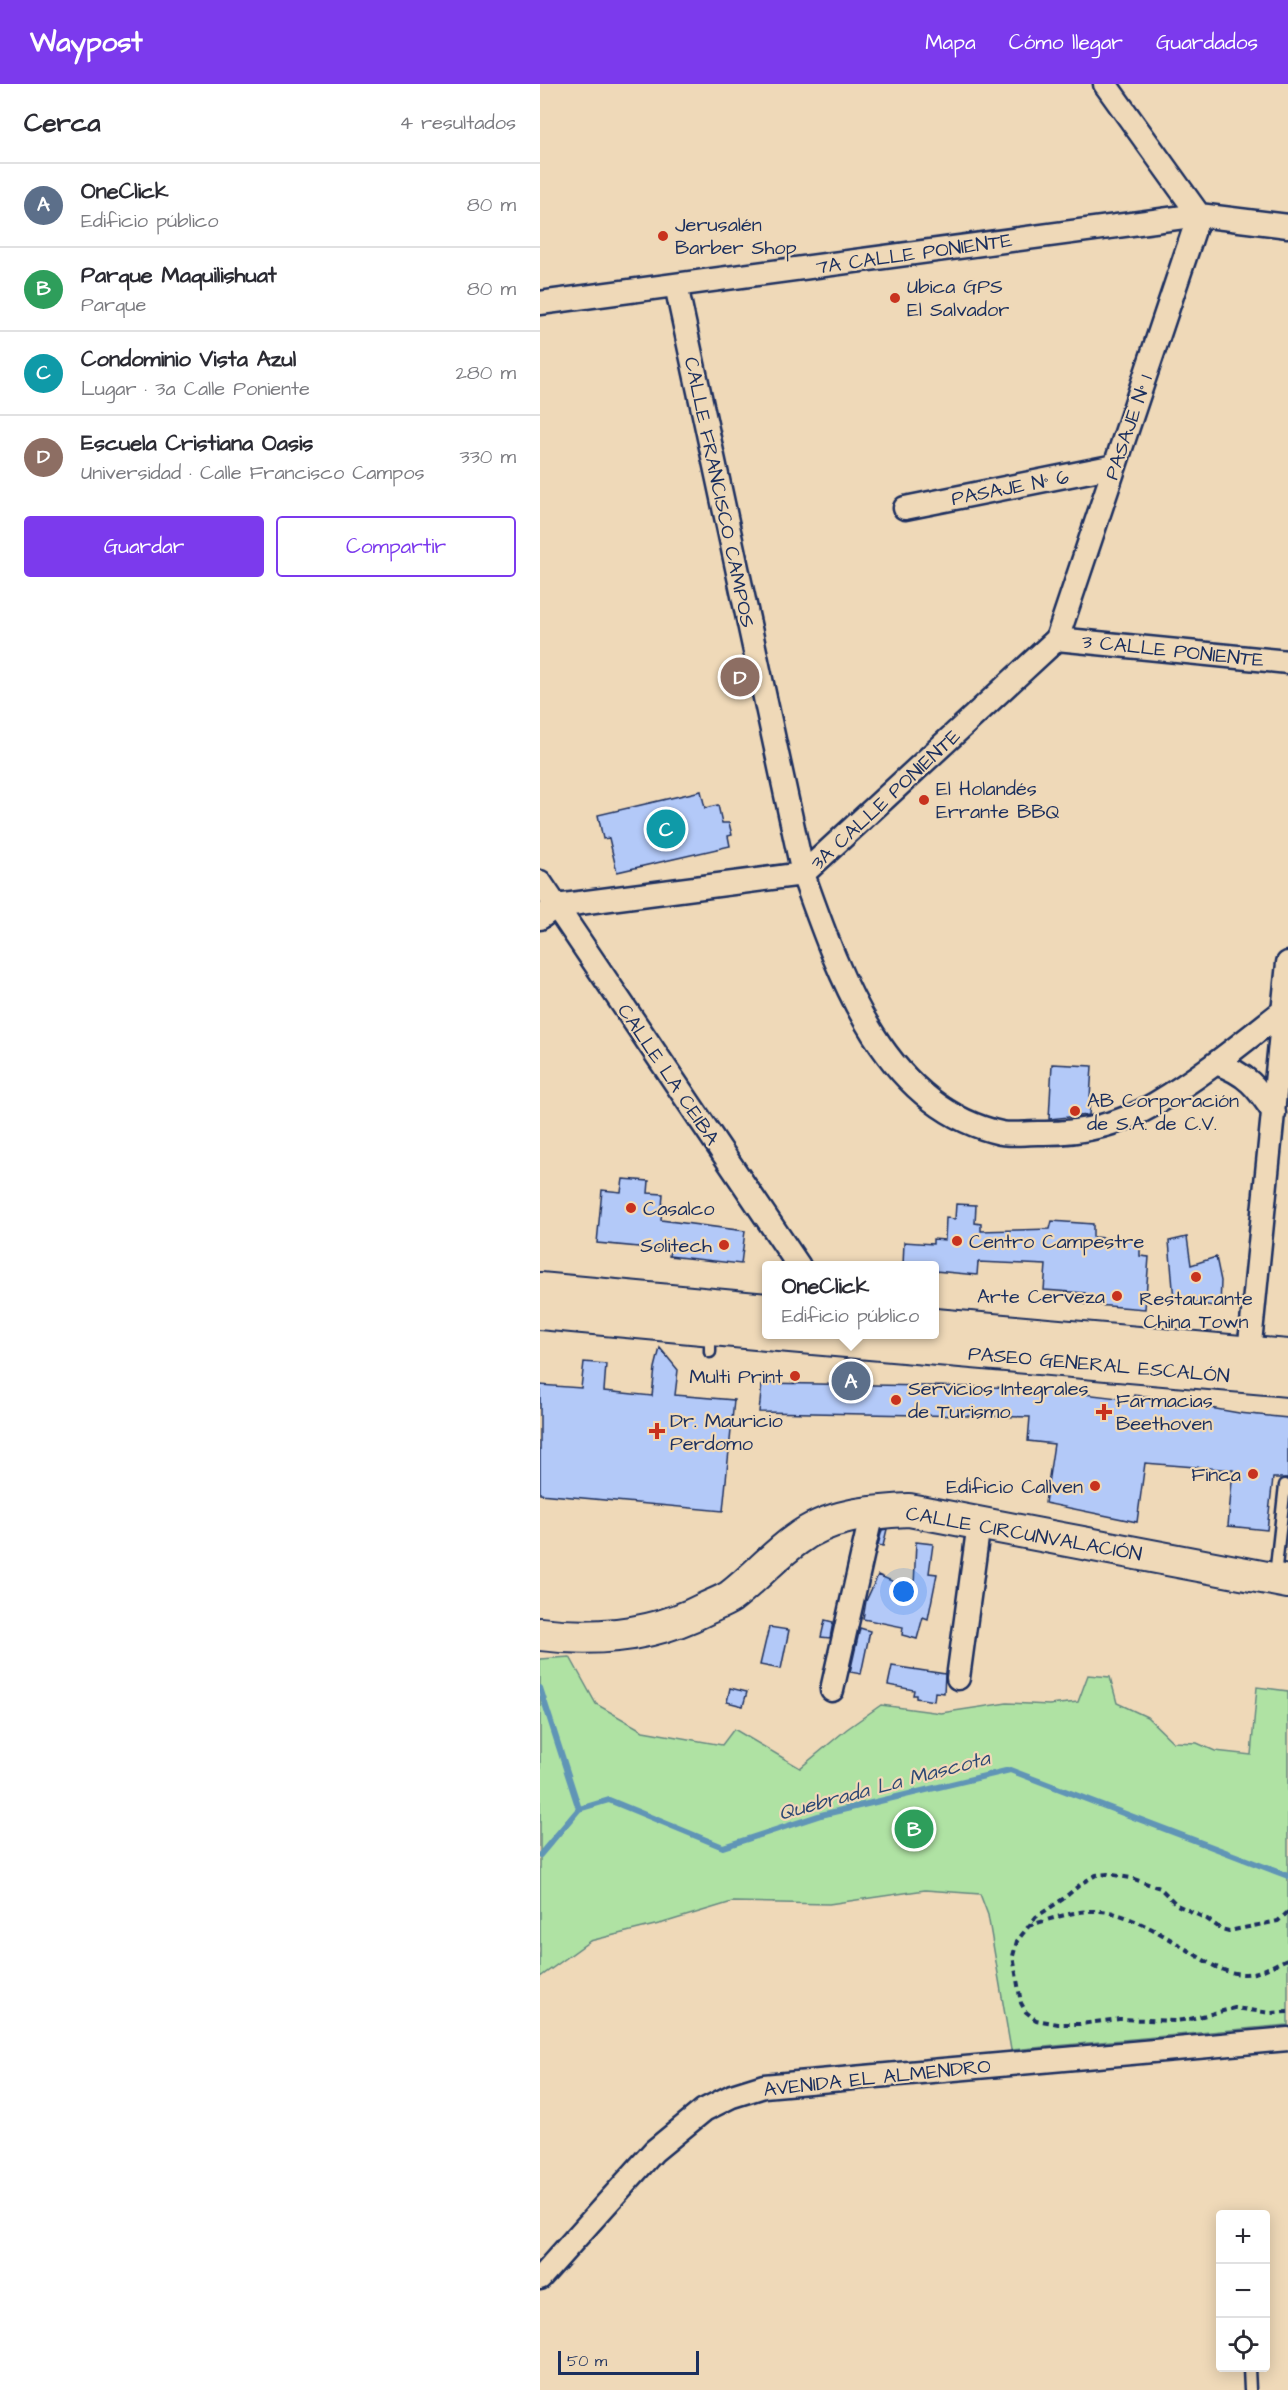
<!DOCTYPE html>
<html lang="es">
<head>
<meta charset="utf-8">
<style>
  :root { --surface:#fff; --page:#f7f7f7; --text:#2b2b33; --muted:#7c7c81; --line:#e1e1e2; --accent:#7c3aed }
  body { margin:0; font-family:"Architects Daughter",sans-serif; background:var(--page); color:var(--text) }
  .controls { position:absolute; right:18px; bottom:18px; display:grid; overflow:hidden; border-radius:6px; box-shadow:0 3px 15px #0003 }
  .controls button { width:54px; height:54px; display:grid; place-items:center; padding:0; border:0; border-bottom:2px solid var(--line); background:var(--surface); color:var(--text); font:30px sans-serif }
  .scale { position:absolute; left:18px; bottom:15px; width:141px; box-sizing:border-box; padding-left:6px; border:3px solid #1b2f5e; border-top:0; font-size:16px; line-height:21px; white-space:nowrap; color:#1b2f5e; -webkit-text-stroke:4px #efd9b8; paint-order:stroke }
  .you { position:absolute; left:364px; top:1508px; width:21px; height:21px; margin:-15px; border:4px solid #fff; border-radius:50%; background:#1a73e8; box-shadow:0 0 0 9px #1a73e833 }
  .badge { display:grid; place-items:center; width:39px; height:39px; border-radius:50%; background:var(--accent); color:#fff; font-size:20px; font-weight:700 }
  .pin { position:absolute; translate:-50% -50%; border:3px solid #fff; box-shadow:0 2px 6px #0006 }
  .popup { position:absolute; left:222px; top:1177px; width:177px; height:78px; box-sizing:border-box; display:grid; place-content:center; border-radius:6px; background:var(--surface); filter:drop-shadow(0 2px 4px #0005); font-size:20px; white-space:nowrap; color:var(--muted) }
  .popup b { font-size:22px; color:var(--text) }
  .popup::after { content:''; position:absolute; left:50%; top:100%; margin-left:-12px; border:12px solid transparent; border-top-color:var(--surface) }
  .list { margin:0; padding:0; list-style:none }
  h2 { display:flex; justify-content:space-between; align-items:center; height:78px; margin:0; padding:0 24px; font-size:26px }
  h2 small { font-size:20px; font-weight:400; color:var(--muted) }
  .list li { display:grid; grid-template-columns:39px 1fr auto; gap:18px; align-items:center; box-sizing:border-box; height:84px; padding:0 24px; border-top:2px solid var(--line) }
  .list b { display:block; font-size:22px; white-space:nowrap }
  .list p { margin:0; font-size:20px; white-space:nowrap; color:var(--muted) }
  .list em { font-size:20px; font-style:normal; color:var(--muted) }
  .actions { display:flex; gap:12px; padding:18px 24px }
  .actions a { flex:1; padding:14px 0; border:2px solid var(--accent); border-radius:6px; text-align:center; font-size:21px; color:var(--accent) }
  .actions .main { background:var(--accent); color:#fff }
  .icon { flex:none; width:33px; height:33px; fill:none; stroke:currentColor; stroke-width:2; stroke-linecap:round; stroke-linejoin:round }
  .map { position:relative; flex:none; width:748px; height:2306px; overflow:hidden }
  header { display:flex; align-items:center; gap:36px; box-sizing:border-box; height:84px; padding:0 30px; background:var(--accent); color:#fff }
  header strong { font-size:28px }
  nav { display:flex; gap:33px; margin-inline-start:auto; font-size:21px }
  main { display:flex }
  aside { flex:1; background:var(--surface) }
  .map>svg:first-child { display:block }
</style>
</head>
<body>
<header>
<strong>Waypost</strong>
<nav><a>Mapa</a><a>Cómo llegar</a><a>Guardados</a></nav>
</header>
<main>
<aside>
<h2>Cerca<small>4 resultados</small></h2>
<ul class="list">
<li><span class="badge" style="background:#5c6f8a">A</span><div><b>OneClick</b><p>Edificio público</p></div><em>80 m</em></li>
<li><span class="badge" style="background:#2e9e5b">B</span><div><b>Parque Maquilishuat</b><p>Parque</p></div><em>80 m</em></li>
<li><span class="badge" style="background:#0f9aa8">C</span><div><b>Condominio Vista Azul</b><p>Lugar · 3a Calle Poniente</p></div><em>280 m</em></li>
<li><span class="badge" style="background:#8d6e63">D</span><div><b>Escuela Cristiana Oasis</b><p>Universidad · Calle Francisco Campos</p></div><em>330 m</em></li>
</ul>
<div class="actions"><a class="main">Guardar</a><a>Compartir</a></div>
</aside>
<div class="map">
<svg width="748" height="2306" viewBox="0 0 748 2306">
  <rect width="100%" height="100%" fill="#efd9b8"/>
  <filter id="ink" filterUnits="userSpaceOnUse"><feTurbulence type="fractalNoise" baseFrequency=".0167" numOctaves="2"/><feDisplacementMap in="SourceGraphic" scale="12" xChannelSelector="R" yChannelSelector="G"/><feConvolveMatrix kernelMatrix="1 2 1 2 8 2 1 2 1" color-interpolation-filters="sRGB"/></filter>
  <g filter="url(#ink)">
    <path fill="#afe2a3" stroke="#658880" stroke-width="1.5" d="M30,1573L56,1620L103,1647L182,1661L194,1645L260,1684L307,1645L341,1621L401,1629L467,1619L509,1621L538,1618L548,1591L570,1593L577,1619L607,1633L633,1658L657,1659L675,1667L711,1671L717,1603L748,1607V1941L471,1966L448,1831L440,1810L385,1806L289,1820L192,1818L123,1839L50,1857L0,1893V1575Z"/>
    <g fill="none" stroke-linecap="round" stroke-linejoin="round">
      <path stroke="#6195b6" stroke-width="6" d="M0,1604L39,1725
        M0,1771L39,1725L69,1716L183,1763L281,1731L470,1686L748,1792"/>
    </g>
    <path fill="#b3c9f8" stroke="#1b2f5e" stroke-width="1.5" d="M161,707L165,724L178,721L182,739H189L192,751L188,752L190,762L77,788L69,754L63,755L58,731Z
      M512,980L552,982L549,1031L509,1035Z
      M83,1095L109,1097L108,1109L123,1110L121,1136L205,1147L201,1180L129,1172L130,1166L57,1159L62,1106L81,1108Z
      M416,1120L436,1121L435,1139L441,1140V1147L510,1145L512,1137L553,1140V1153L600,1157V1172L609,1173L605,1225L544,1220L545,1209L504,1206L506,1181L438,1178L437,1191L395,1187V1182H363L364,1158L393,1160V1155L405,1156L406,1134L415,1135Z
      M647,1153L651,1181L676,1173L681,1197L680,1223L634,1216L629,1157Z
      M120,1264L138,1286L135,1311L194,1316L183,1427L0,1410V1301L41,1304L44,1278L66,1280L64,1307L112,1312L115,1284Z
      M222,1299L494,1304L594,1316V1311L625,1314L624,1316L699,1329L748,1334V1394H733L727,1446L688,1442L693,1386L605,1379L597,1438L505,1419L514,1360L488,1357L490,1333L219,1328Z
      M347,1445L343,1462L338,1461L342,1446Z
      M376,1458L393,1460L389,1489L397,1490L388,1535L383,1533L377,1555L362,1551L363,1543L323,1535L326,1517L338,1491L354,1498L374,1502Z
      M285,1536L293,1538L290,1554L281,1553Z
      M229,1543L249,1546L241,1585L220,1581Z
      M320,1544L330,1547L321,1590L310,1588Z
      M352,1582L405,1590L404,1609L395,1608L394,1617L376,1614V1611H373L374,1606L348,1601Z
      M190,1604L207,1608L203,1622L187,1618Z"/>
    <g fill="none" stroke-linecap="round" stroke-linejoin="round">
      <defs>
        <path id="lane" d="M170,1268V1248
          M735,1492L745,1401
          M709,2284L710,2306"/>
        <path id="street" d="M565,0L659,131
          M136,201L263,790C299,891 344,1023 461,1049C473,1051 486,1049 498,1049C539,1050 579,1041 615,1020C661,993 702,959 744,926H748
          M0,219L659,131L748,142
          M365,424L575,382
          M517,555L748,578
          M0,798L259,1182
          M0,834L16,822L263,790L517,555L659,131
          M676,979C707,990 717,1003 734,1029
          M709,1269L748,879
          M418,1594L439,1439
          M292,1606L332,1428
          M0,2194L114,2067L164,2026L192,2012L224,2002L748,1955"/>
        <path id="secondary" d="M0,1205L227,1226
          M0,1229L227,1250
          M395,1241L748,1272
          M227,1250L748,1296
          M0,1550C57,1557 113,1552 165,1525C173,1521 182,1518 190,1513C213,1496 232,1473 256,1456C288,1431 330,1428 369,1426L748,1498"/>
      </defs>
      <use href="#lane" stroke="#1b2f5e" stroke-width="15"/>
      <use href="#street" stroke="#1b2f5e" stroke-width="27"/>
      <use href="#secondary" stroke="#1b2f5e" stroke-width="36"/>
      <path stroke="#1b2f5e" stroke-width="4" stroke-dasharray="6 4.5" stroke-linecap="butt" d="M748,1828L738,1837L689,1847L681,1845L667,1835L637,1821L620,1804L591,1794L568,1790L556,1791L542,1799L523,1815L496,1833L477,1857L473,1872L481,1919L486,1928L496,1936L518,1940H540L579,1935L636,1937L650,1935L695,1924L731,1929L748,1928
        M488,1842C513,1834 547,1822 573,1829C601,1837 627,1853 651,1868C668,1879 684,1890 705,1890C721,1890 734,1880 748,1875"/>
      <use href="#lane" stroke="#efd9b8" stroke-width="10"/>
      <use href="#street" stroke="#efd9b8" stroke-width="22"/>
      <use href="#secondary" stroke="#efd9b8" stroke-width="32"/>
    </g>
  </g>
  <g fill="#c8321e" stroke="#efd9b8" stroke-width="2">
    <circle cx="123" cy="152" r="6"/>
    <circle cx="355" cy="214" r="6"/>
    <circle cx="384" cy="716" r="6"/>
    <circle cx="535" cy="1027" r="6"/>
    <circle cx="91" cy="1124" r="6"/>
    <circle cx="417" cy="1157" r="6"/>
    <circle cx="184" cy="1161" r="6"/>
    <circle cx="656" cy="1193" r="6"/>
    <circle cx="577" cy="1212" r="6"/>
    <circle cx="255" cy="1292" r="6"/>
    <circle cx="356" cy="1316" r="6"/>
    <path d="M561 1319h6v6h6v6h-6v6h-6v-6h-6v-6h6z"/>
    <path d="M114 1338h6v6h6v6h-6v6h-6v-6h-6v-6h6z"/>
    <circle cx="713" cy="1390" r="6"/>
    <circle cx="555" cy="1402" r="6"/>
  </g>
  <g text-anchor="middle" stroke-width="4.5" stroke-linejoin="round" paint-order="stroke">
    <g font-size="20" fill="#1b2f5e" stroke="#efd9b8" text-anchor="start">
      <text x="135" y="147">Jerusalén<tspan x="135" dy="23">Barber Shop</tspan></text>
      <text x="367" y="209">Ubica GPS<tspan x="367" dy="23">El Salvador</tspan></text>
      <text x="396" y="711">El Holandés<tspan x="396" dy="23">Errante BBQ</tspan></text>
      <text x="547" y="1023">AB Corporación<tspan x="547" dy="23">de S.A. de C.V.</tspan></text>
      <text x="103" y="1131">Casalco</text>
      <text x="429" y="1164">Centro Campestre</text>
      <text x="172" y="1168" text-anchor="end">Solitech</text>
      <text x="565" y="1219" text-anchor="end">Arte Cerveza</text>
      <text x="656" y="1221" text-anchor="middle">Restaurante<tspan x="656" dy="23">China Town</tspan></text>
      <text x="243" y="1299" text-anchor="end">Multi Print</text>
      <text x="368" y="1311">Servicios Integrales<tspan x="368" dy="23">de Turismo</tspan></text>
      <text x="576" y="1323">Farmacias<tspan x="576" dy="23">Beethoven</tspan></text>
      <text x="130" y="1343">Dr. Mauricio<tspan x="130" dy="23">Perdomo</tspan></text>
      <text x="701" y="1397" text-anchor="end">Finca</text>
      <text x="543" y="1409" text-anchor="end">Edificio Callven</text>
    </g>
    <g font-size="20" fill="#1b2f5e" stroke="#efd9b8">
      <text transform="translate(374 169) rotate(-8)" y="7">7A CALLE PONIENTE</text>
      <text transform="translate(588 343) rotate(-71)" y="7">PASAJE N° 1</text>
      <text transform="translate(470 403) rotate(-11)" y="7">PASAJE N° 6</text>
      <text transform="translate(180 408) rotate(78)" y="7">CALLE FRANCISCO CAMPOS</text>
      <text transform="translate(633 566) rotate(6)" y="7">3 CALLE PONIENTE</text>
      <text transform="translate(345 715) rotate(-43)" y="7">3A CALLE PONIENTE</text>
      <text transform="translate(129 990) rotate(56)" y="7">CALLE LA CEIBA</text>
      <text transform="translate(559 1280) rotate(5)" y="7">PASEO GENERAL ESCALÓN</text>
      <text transform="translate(484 1449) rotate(10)" y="7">CALLE CIRCUNVALACIÓN</text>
      <text transform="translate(337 1993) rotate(-6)" y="7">AVENIDA EL ALMENDRO</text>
    </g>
    <g font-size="21" font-style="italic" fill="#2d4874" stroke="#efd9b8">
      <text transform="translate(344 1701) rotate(-15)" y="7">Quebrada La Mascota</text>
    </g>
  </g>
</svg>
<div class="controls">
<button>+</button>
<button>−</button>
<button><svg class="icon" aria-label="locate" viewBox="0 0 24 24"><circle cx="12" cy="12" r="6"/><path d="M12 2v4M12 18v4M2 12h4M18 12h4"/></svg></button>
</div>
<div class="scale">50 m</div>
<div class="you"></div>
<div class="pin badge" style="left:311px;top:1297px;background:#5c6f8a">A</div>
<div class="popup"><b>OneClick</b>Edificio público</div>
<div class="pin badge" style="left:374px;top:1745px;background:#2e9e5b">B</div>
<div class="pin badge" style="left:126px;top:745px;background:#0f9aa8">C</div>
<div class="pin badge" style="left:200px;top:593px;background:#8d6e63">D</div>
</div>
</main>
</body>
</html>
